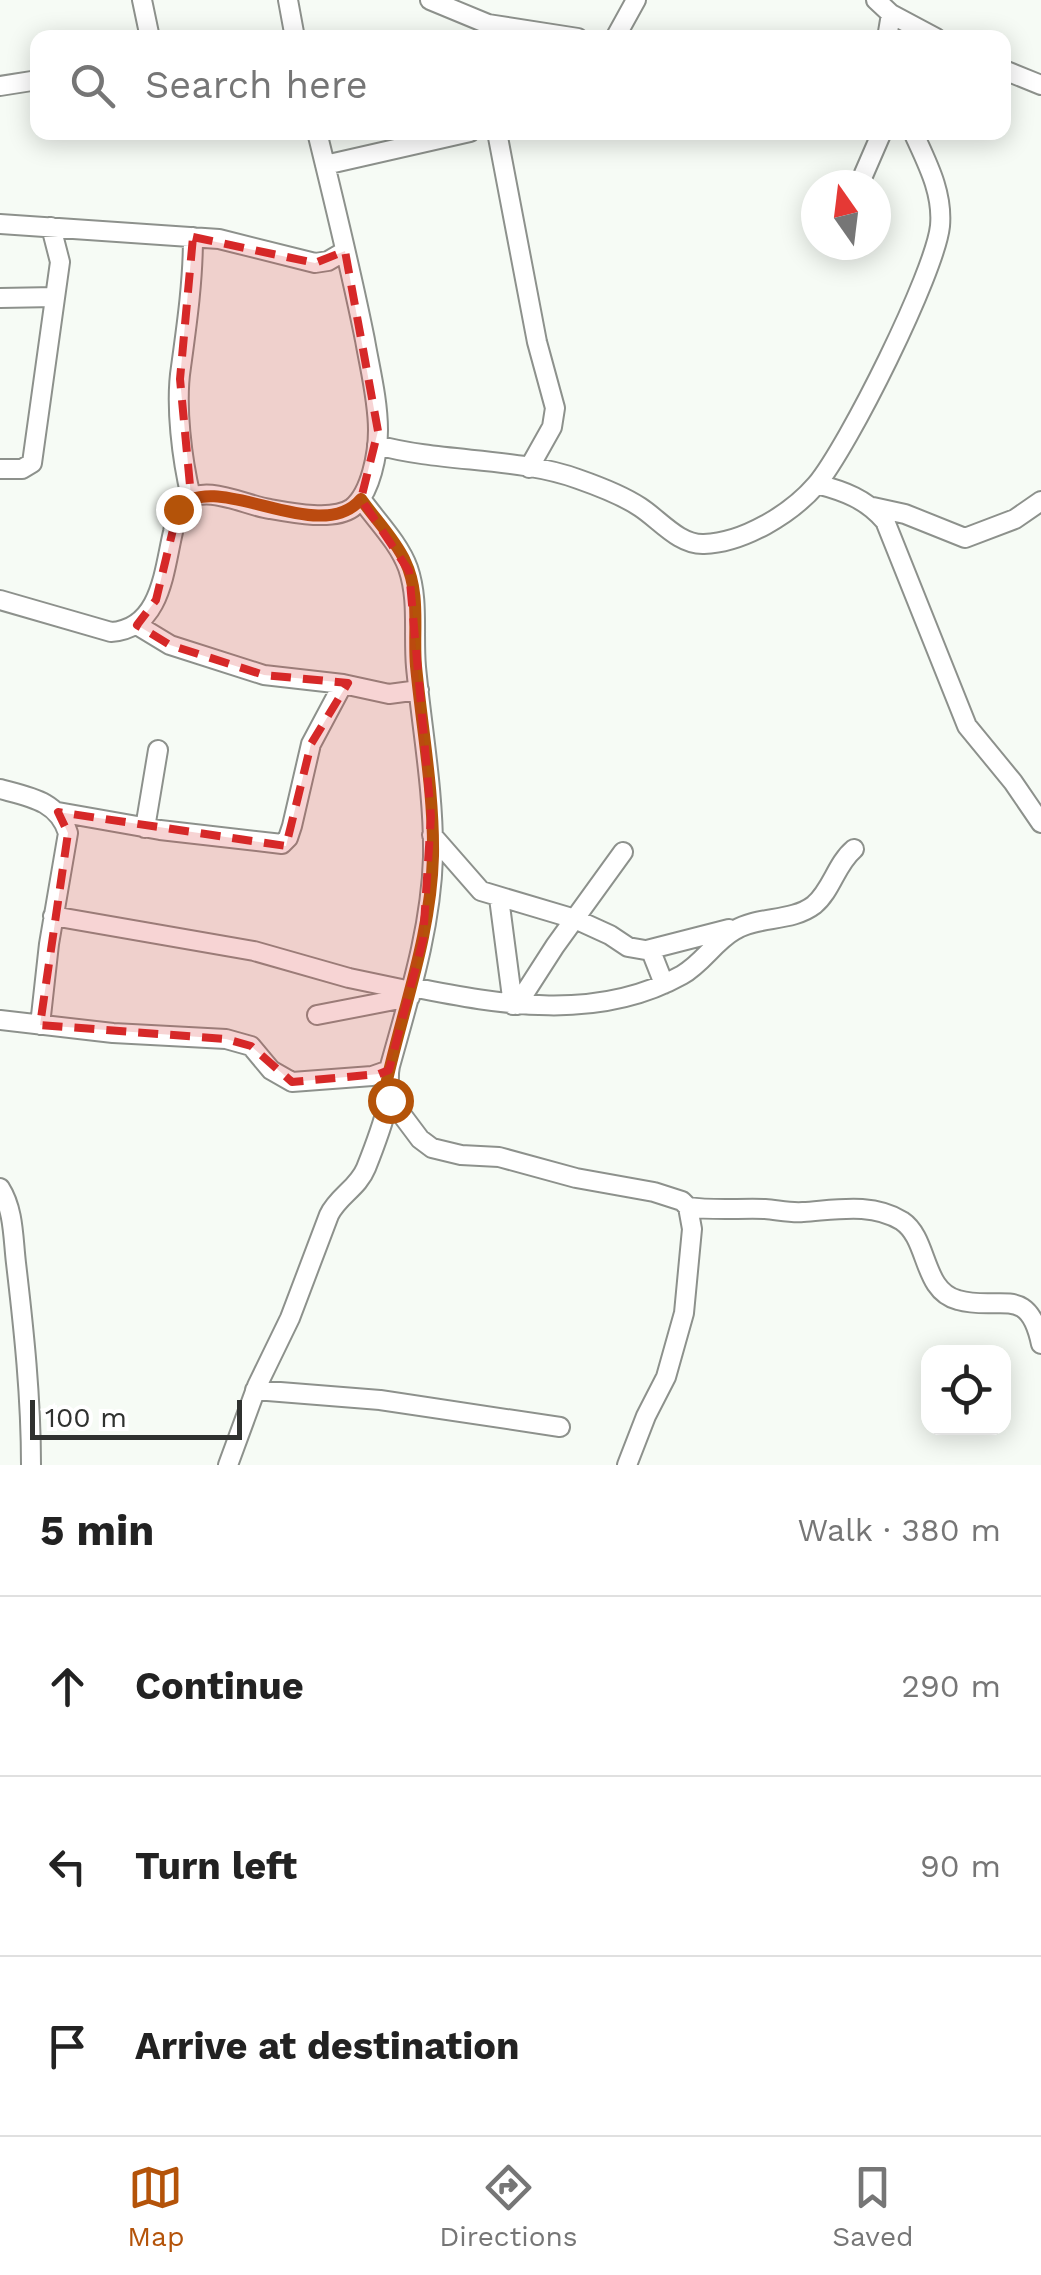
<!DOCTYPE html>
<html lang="en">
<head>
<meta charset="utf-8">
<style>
  :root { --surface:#fff; --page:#f6f6f6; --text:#222; --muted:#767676; --line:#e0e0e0; --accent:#b45309 }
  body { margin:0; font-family:"Work Sans",sans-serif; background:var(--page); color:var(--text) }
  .controls { position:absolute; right:30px; bottom:30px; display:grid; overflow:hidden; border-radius:20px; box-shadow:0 5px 25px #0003 }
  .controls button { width:90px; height:90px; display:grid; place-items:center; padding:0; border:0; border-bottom:2px solid var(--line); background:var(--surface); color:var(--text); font:50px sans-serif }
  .compass { position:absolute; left:801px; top:170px; width:90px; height:90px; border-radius:50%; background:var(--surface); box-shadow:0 5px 25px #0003; rotate:346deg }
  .scale { position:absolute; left:30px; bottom:25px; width:212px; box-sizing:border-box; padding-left:10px; border:5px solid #2f312f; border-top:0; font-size:28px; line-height:35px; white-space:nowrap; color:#2f312f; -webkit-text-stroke:8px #fff; paint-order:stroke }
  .stop { position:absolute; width:30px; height:30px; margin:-22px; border:8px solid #b45309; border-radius:50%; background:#fff }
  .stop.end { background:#b45309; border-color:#fff; box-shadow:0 2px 10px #0008 }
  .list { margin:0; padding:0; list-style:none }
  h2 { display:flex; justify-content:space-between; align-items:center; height:130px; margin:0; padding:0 40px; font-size:42px }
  h2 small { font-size:32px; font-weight:400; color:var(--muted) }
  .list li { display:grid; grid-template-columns:65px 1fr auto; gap:30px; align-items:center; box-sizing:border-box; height:180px; padding:0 40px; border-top:2px solid var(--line) }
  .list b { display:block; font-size:38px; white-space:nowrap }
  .list em { font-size:32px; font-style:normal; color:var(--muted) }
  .icon { flex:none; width:55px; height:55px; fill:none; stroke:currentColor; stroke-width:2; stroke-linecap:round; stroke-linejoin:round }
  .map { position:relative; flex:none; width:1041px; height:1465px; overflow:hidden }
  .search { position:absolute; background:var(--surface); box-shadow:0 5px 25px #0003; left:30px; right:30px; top:30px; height:110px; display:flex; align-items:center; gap:25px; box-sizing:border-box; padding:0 35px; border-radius:20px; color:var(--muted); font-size:38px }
  .sheet { height:670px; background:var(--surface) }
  nav { display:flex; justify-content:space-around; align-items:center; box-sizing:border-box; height:140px; border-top:2px solid var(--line); background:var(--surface); font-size:28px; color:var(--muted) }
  nav a { display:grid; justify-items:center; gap:5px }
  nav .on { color:var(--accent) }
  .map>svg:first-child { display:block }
</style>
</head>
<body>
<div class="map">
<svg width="1041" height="1465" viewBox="0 0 1041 1465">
  <rect width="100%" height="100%" fill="#f6fbf5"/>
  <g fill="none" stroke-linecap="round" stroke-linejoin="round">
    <defs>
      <path id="minor" d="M142,0L150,38
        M288,0L295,38
        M430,0L488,24L578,38
        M876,0L891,14L936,38
        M615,38L636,0
        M887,38L891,14
        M1004,70L1041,85
        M0,86L38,80
        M497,132L537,342L555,408L552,427L529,468
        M325,165L470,132
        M859,185L882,132
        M0,224L219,239L315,263L328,261L345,251
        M838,246L839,245
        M0,298L55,297
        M377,445C442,463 518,457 578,479C598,486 622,495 640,507C660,520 679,545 704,544C743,543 791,514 816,485C848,447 935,273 940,226C943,192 927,163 913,132
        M0,469H22L32,463L60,262L51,227
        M817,484C844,491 866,499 885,521L967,726L1013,782L1041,823
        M191,497C182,460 175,405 181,367C187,323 193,281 193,237
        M873,507L905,514L965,538L1015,519L1041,501
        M0,600L111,632C161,629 164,570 173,532C175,522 176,510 183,503C204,482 246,506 270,509C292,513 334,521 352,508C371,493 378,453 378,430C378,400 370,369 365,340C351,270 334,201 317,132
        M137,625L170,645L264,675L343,684L389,694L419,690
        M0,789C30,797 58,801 68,833L49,944L40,1025
        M58,812L160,830L282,844L288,838L292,826L311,744L343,684
        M145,828L158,750
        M432,835L481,891L575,919L610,935L628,947L651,951L664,984
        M499,898L513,1005
        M53,916L254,951L349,978L411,991
        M647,950L729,929
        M412,987C501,1005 598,1022 682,975C703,963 714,942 735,930C758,916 792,922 814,905C832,890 836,864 854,849
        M517,1005L555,946L623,852
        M317,1015L410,997
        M0,1020L113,1033L226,1039L251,1046L271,1070L292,1082L372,1076L389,1070
        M390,1099L420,1139L432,1148L461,1155L499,1157L576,1178L654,1192L682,1201L688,1207L692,1229L684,1313L666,1377L646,1416L627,1465
        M0,1188C14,1210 13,1238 16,1263C24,1331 31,1397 31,1465
        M688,1207C714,1211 739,1208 765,1209C778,1210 790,1213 803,1212C835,1210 872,1202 902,1221C929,1239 922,1291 958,1300C1000,1312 1028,1283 1041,1344
        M255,1390L380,1400L560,1427
        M228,1465L257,1386L290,1318L329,1215C338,1196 358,1188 366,1168C374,1148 383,1124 388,1103C391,1091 387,1079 390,1066C409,997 431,929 433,857C434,793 422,730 416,667C413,633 419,600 408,568C399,543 376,520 361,499"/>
    </defs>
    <use href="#minor" stroke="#8d918c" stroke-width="22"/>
    <use href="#minor" stroke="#fff" stroke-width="18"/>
  </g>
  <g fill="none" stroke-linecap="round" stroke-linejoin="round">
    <path stroke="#b45309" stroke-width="12" d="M178,509C214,466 319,549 361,499C375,519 395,539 405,561C421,594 413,631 416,666C422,729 434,792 433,856C431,934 404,1005 387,1080L390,1100"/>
  </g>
  <path fill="#d62828" fill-opacity="0.2" stroke="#d62828" stroke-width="8" stroke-dasharray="20 12" stroke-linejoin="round" d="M193,237L315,263L345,251L378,431L361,499L409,571L431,816L423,940L389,1070L379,1074L292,1082L251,1046L226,1039L40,1025L68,833L58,812L286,846L311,744L348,683L264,675L170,645L137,625L156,600L178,509L191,496L180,379Z"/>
</svg>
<div class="controls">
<button><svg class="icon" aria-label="locate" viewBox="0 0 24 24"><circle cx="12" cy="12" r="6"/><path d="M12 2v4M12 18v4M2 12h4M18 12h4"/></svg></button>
</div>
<svg class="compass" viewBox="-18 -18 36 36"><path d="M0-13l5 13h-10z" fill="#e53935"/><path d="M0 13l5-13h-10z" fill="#767676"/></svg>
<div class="scale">100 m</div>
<div class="stop" style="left:390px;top:1100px"></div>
<div class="stop end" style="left:178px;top:509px"></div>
<div class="search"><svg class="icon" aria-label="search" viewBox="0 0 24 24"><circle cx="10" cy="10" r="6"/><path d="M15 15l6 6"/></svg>Search here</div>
</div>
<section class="sheet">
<h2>5 min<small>Walk · 380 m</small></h2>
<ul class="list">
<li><svg class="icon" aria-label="ahead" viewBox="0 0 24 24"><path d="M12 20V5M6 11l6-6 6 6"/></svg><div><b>Continue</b></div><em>290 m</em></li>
<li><svg class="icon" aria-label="left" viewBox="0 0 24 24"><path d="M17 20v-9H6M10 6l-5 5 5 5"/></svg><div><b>Turn left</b></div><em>90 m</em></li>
<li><svg class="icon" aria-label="arrive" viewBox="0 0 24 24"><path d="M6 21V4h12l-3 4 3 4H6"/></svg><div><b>Arrive at destination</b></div></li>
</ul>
</section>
<nav>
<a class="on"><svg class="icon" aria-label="map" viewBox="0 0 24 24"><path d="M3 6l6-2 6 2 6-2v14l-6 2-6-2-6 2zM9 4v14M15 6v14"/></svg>Map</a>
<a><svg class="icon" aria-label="directions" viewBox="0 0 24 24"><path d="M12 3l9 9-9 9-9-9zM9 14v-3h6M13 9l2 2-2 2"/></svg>Directions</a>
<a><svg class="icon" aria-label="saved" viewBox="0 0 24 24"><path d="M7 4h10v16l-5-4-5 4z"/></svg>Saved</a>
</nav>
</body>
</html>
